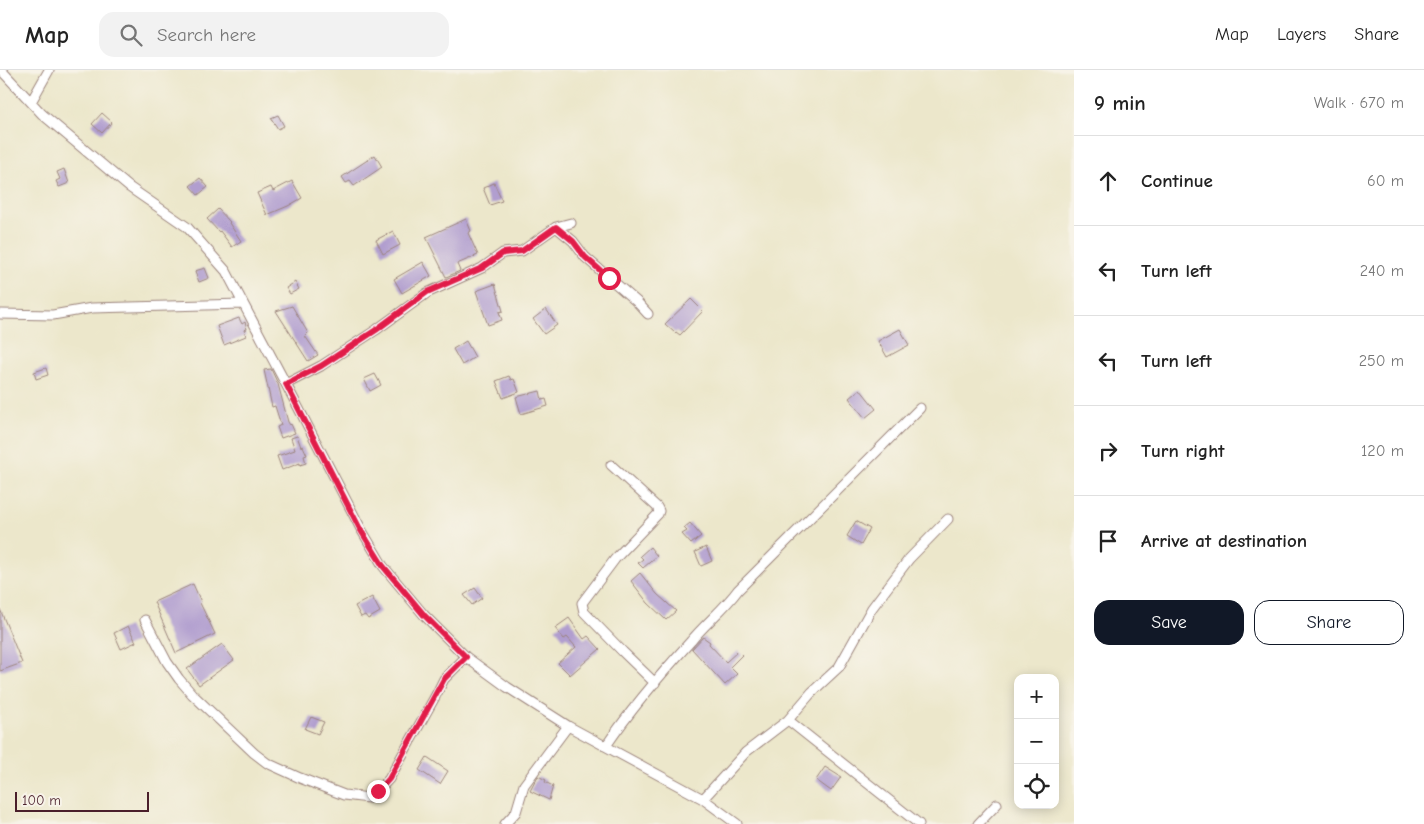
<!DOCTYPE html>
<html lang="en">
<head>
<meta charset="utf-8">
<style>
  :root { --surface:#fff; --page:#f2f2f2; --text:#222; --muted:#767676; --line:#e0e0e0; --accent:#111827 }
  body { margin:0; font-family:"Comic Neue",sans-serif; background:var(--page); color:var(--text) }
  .controls { position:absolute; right:15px; bottom:15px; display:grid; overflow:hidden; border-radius:10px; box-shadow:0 2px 12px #0003 }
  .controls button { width:45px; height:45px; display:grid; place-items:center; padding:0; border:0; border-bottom:1px solid var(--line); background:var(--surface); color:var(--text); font:25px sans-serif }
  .scale { position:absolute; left:15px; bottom:12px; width:134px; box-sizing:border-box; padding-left:5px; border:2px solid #4a1f2b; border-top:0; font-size:14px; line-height:18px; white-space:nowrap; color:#4a1f2b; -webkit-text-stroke:4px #f7f3e8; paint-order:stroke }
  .stop { position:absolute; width:15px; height:15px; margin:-11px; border:4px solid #e11d48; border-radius:50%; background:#fff }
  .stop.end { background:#e11d48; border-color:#fff; box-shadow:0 1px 5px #0008 }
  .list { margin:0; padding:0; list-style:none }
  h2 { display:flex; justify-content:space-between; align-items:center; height:65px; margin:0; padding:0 20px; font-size:21px }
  h2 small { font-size:16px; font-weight:400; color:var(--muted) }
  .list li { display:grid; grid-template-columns:32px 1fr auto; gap:15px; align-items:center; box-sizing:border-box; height:90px; padding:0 20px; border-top:1px solid var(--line) }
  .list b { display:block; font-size:19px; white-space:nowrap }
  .list em { font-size:16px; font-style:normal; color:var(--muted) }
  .actions { display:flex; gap:10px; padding:15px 20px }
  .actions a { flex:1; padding:11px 0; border:1px solid var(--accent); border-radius:15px; text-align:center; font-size:18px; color:var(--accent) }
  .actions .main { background:var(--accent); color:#fff }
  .icon { flex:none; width:28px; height:28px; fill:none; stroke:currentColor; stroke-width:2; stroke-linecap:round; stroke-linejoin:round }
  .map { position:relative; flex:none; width:1074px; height:754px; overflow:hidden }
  header { display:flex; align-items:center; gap:30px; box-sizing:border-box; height:70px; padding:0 25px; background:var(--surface); border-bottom:1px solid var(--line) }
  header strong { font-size:24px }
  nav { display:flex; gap:28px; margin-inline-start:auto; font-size:18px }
  .search { width:350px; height:45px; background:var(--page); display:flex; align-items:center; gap:12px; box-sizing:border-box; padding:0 18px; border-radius:15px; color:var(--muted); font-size:19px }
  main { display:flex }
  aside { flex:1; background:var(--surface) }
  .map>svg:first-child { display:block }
</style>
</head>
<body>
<header>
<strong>Map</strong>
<div class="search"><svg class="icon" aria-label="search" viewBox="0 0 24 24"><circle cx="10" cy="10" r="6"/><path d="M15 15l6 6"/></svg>Search here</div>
<nav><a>Map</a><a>Layers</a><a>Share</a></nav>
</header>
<main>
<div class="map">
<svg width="1074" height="754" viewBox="0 0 1074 754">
  <rect width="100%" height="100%" fill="#f7f3e8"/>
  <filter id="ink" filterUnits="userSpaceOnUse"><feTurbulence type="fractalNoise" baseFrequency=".02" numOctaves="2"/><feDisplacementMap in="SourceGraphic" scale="10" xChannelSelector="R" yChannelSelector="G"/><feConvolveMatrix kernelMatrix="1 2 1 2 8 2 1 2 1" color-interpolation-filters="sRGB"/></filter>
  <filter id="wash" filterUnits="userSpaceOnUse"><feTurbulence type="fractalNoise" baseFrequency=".0096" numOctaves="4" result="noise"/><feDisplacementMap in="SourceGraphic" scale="20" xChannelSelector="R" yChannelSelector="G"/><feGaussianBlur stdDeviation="1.12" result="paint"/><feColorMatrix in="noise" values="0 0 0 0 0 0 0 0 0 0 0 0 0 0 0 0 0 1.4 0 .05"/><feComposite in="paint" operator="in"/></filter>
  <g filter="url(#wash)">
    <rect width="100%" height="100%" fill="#ece7cb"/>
    <g id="blocks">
      <path fill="#b19ecf" d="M102,43L112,52L102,63L92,54Z
        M278,45L284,56L278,59L271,48Z
        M375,85L382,97L354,116L350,111L346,113L342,107Z
        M64,99L69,113L59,117L56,111L60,109L57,102Z
        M200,108L208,117L198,125L190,116Z
        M292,111L302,128L288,136L267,145L257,123L271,117L273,121Z
        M494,113L502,131L490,135L483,118Z
        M218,139L230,152L229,153L241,171L232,177L220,161L219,162L207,149Z
        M466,149L471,161L468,163L478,185L457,194L460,201L446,207L426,167Z
        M393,161L400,175L383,184L376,170Z
        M423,192L431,206L402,223L394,209Z
        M205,198L209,208L199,212L195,201Z
        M295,212L299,219L290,224L286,218Z
        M495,214L503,241L499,242L502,250L488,255L476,221Z
        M691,229L703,241L680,265L676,262L675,263L665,254Z
        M292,236L308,263L305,266L318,285L308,291L276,241Z
        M546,239L557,255L544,264L533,249Z
        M239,248L242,254L245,252L247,259L244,260L246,266L224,275L217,256Z
        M900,259L909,275L887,287L878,271Z
        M466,271L475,287L462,295L453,279Z
        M46,298L48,305L36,309L34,302Z
        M271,299L278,314L288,352L290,355L291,354L295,363L281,368L277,357L281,355L275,336L272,337L264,300Z
        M375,304L381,315L370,321L364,309Z
        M509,306L511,310L514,309L519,322L503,328L496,311Z
        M860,319L876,339L865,348L849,328Z
        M540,321L542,330L546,329L548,336L521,344L516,327Z
        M297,366L301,377L303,376L307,385L304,386L306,393L300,395V393L282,400L277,386L295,380L291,368Z
        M856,451L870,459L861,475L847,466Z
        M690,453L701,466L691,474L682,464L687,461L684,458Z
        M650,477L657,486L643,498L638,493L643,489L640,486Z
        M706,477L712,491L701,496L695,482Z
        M640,503L657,524L676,541L666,550L648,533L631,511Z
        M193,514L201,532L200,533L215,564L176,583L154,532Z
        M475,518L482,528L472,535L464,525Z
        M372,527L380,542L368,549L365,545L361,547L355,536Z
        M0,539L22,593L0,601Z
        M569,548L584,569L588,566L600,579L570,605L558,593L576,577L567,567L564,569L555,558Z
        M128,556L136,572L121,579L114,563Z
        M703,567L710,572L709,574L726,592L738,581L742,585L730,597L737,604L725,615L692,579Z
        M222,574L234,590L199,615L187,599Z
        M311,647L324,652L318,664L305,659Z
        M427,687L448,701L440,714L419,700Z
        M825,697L841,707L831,721L816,710Z
        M538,706L546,710L545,712L553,716L549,730L530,721Z"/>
    </g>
  </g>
  <g filter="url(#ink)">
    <use href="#blocks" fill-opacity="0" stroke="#9b837b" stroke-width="1"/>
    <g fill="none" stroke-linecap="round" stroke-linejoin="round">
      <defs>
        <path id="minor" d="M1,0L42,44L129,117L187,157L226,201L298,337L361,459L383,496L424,545L466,587L507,617L568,656L703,729L737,754
          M31,32L49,0
          M556,157L573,171L585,187L637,232L648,244
          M0,244L53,245L92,238L243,234
          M286,314L321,296L376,260L427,223L482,198L503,183L522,181L556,157L571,153
          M611,395L657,437L659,441L658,444L615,489L582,533L584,542L623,582L655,613
          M145,550L167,592L179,609L192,624L254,683L267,693L300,708L344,725L369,728L378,721L389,709L436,625L444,609L466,587
          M788,650L812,622L839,597L872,538L909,489L948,449
          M606,676C631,639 661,604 691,571C706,553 724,539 738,520L920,338
          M703,729L746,682L788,650L919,754
          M505,754L516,742L524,715L568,656
          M978,754L997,734"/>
      </defs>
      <use href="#minor" stroke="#9b837b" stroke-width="11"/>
      <use href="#minor" stroke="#fff" stroke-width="9"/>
    </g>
  </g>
  <g fill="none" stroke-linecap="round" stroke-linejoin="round" filter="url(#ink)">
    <path stroke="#e11d48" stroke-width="6" d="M378,721L389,709L444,609L466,587L424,545L383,496L360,459L286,314L321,296L376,260L427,222L482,198L503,183L522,181L556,157L573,171L585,187L609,208"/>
  </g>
</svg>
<div class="controls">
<button>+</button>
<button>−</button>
<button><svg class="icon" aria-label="locate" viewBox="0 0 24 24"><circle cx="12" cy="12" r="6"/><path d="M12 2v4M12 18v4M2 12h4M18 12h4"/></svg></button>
</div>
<div class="scale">100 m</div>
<div class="stop" style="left:609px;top:208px"></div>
<div class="stop end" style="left:378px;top:721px"></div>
</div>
<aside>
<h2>9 min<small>Walk · 670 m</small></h2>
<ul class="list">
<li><svg class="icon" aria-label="ahead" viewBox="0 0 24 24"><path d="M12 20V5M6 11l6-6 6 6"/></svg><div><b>Continue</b></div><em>60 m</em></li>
<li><svg class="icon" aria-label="left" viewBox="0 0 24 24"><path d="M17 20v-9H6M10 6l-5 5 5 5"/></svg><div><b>Turn left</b></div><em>240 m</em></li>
<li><svg class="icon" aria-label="left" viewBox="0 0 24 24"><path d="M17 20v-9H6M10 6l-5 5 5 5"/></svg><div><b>Turn left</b></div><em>250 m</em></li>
<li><svg class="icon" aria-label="right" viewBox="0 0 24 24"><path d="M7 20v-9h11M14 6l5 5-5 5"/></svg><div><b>Turn right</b></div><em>120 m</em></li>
<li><svg class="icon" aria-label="arrive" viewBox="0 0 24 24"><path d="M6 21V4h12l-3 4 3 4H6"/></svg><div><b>Arrive at destination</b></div></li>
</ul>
<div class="actions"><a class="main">Save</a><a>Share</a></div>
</aside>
</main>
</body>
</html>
